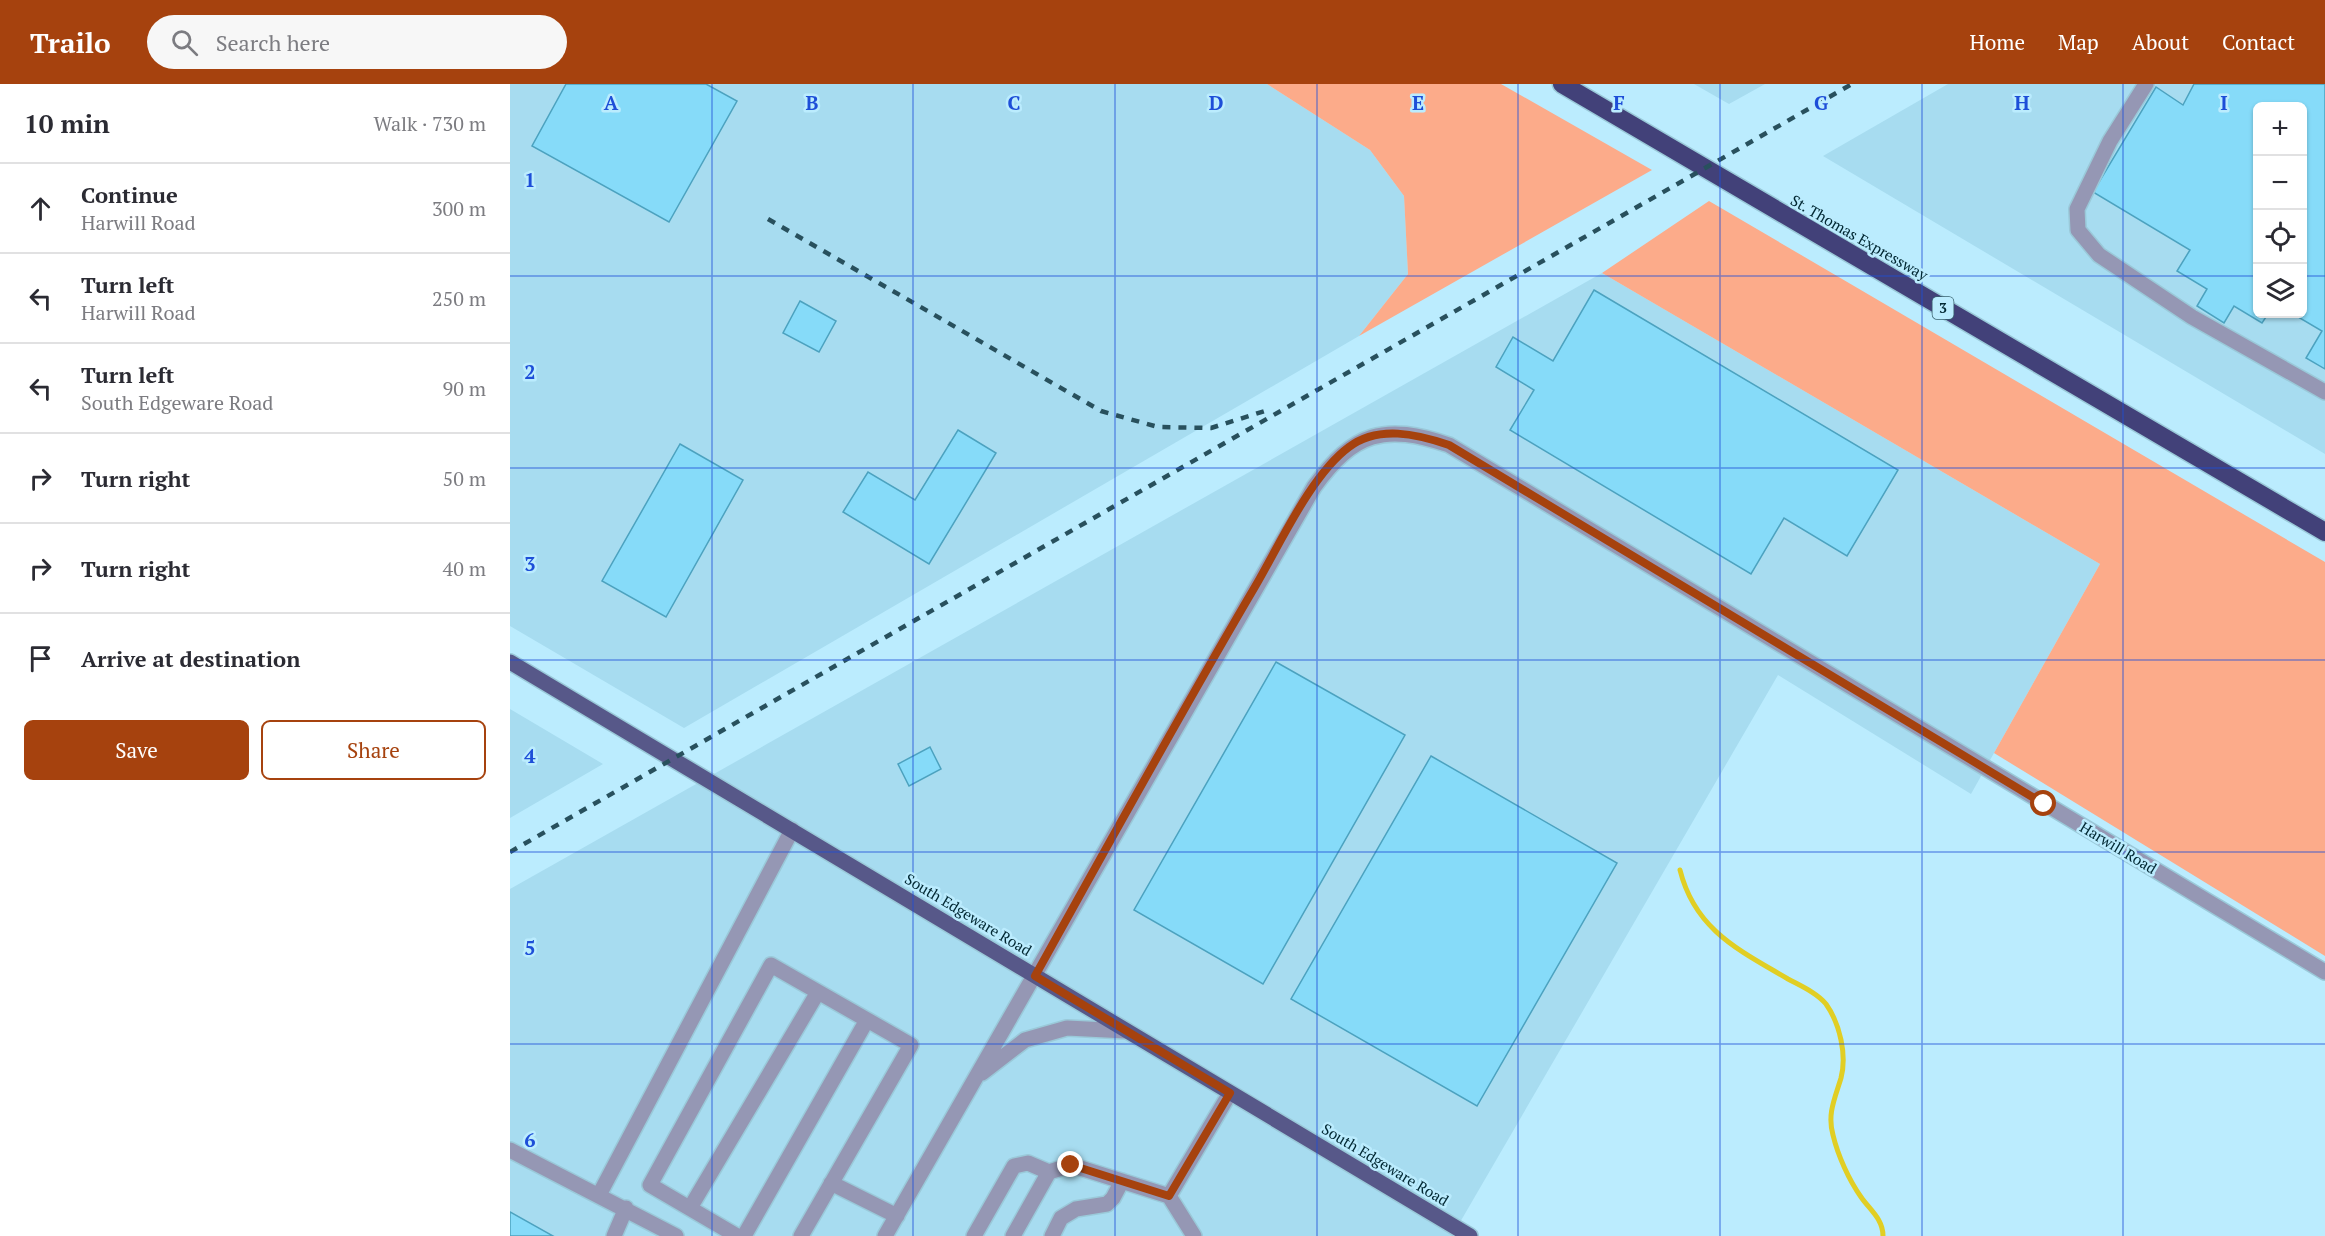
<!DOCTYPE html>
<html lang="en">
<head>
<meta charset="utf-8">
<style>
  :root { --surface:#fff; --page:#f7f7f7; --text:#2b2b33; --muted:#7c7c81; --line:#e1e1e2; --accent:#a6420e }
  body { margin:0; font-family:"PT Serif",serif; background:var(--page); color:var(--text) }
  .controls { position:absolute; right:18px; top:18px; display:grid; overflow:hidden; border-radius:9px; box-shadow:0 2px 4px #0004 }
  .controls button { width:54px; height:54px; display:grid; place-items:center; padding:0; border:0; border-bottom:2px solid var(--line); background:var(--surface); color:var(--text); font:30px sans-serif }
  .stop { position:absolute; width:18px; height:18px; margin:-14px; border:4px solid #a6420e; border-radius:50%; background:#fff }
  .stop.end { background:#a6420e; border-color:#fff; box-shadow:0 2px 6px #0008 }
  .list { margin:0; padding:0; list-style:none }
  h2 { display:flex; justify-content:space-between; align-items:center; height:78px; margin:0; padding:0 24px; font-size:26px }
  h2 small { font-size:20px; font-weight:400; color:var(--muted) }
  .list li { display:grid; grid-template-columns:39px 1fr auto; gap:18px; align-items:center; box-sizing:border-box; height:90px; padding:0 24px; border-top:2px solid var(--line) }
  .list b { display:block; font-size:22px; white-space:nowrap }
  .list p { margin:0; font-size:20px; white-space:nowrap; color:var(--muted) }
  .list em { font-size:20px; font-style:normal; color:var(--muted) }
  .actions { display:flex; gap:12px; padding:18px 24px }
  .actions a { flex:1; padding:14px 0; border:2px solid var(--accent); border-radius:9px; text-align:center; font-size:21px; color:var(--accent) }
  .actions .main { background:var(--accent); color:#fff }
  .icon { flex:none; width:33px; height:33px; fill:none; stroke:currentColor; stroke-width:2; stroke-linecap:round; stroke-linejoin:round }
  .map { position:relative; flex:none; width:1815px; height:1152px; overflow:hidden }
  header { display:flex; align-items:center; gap:36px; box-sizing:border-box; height:84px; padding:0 30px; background:var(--accent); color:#fff }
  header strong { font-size:28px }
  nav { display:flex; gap:33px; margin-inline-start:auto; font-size:21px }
  .search { width:420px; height:54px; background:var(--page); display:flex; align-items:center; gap:15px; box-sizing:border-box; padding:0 21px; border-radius:33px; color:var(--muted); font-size:22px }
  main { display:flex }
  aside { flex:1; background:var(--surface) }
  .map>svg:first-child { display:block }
</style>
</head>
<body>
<header>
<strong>Trailo</strong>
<div class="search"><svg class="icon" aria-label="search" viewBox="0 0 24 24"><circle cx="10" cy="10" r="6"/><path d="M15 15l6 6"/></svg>Search here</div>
<nav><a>Home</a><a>Map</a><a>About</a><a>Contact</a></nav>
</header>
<main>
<aside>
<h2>10 min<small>Walk · 730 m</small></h2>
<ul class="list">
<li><svg class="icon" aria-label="ahead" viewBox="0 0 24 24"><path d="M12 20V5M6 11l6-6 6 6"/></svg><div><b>Continue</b><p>Harwill Road</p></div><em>300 m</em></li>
<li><svg class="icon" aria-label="left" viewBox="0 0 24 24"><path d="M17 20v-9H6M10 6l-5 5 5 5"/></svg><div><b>Turn left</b><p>Harwill Road</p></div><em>250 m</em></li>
<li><svg class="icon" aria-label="left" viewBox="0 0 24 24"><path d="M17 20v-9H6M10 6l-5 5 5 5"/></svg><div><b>Turn left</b><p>South Edgeware Road</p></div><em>90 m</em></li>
<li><svg class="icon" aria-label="right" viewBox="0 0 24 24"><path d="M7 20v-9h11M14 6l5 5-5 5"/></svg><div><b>Turn right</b></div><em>50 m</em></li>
<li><svg class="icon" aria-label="right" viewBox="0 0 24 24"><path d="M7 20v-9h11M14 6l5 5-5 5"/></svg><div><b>Turn right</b></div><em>40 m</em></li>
<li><svg class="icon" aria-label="arrive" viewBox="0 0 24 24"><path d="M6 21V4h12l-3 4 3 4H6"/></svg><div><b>Arrive at destination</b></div></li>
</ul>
<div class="actions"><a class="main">Save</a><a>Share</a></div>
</aside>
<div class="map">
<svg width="1815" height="1152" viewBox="0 0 1815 1152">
  <rect width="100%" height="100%" fill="#bbecfe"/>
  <path fill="#a7dcf0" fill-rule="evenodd" d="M0,0H757L860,66L894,112L898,190L849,252L174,644L0,542Z
    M1184,0H1255L1219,20Z
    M1438,0H1815V370L1313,72ZM1748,22H1792V230H1748Z
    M1092,189L1590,480L1461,710L1268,591L942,1152H0V805Z
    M0,625L93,680L0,734Z"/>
  <path fill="#fcab8a" d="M757,0H991L1142,86L849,252L898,190L894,112L860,66Z
    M1199,117L1815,478V872L1484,669L1590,480L1092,189Z"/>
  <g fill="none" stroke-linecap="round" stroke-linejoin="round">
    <path stroke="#e1ce24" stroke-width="5" d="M1170,786C1185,846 1229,866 1278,895C1291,902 1307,909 1316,920C1330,940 1337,971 1331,994C1325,1014 1317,1030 1323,1051C1328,1072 1339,1096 1351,1113C1360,1126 1373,1135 1373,1152"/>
  </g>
  <path fill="#86dbf9" stroke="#4ca2bf" stroke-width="1.5" d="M56,0H196L227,17L159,138L22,62Z
    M1684,0H1815V285L1796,274L1812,247L1783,230H1792V22H1748V230H1758L1752,239L1724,222L1714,239L1687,222L1697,205L1667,187L1680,166L1583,108L1646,3L1673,21Z
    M1084,206L1388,386L1337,472L1274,434L1241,490L1000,346L1024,306L986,283L1003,253L1043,277Z
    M290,217L326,237L309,268L273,249Z
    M448,346L486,369L419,480L333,428L358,388L405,416Z
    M170,360L233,396L156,533L92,497Z
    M766,578L895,651L753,900L624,826Z
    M420,663L431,685L399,702L388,680Z
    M921,672L1107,779L967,1022L781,915Z
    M0,1128L43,1152H0Z"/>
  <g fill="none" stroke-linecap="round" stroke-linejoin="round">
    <defs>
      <path id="minor" d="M1636,0L1600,57L1567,125L1568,146L1589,171L1682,233L1815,308
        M472,989L515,956L557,944L616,947
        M0,1066L166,1152
        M321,1099L387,1132
        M89,1111L282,746
        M659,1112L720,1009
        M180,1124L308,908
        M104,1152L116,1124
        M227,1152L140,1101L261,881L401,961L291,1152
        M234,1152L357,936
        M375,1152L804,403C844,348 874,339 939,361L1815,888
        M464,1152L504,1082L518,1079L539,1088L561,1081L659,1112L684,1152
        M503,1152L539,1088
        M542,1152L551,1134L566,1125L597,1120L603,1114L612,1097"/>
      <path id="major" d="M0,578L960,1152"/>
      <path id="highway" d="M1052,0L1815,448"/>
    </defs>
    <use href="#minor" stroke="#9ac9d9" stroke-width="18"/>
    <use href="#major" stroke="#9ac9d9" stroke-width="18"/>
    <use href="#highway" stroke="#9ac9d9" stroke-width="21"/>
    <use href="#minor" stroke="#9597b4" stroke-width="15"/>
    <use href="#major" stroke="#575889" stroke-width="15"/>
    <use href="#highway" stroke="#424179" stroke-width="18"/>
    <path stroke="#28505d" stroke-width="4.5" stroke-dasharray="8 8" stroke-linecap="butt" d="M258,135L591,327L648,343L701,344L761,325
      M0,768L1342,0"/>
  </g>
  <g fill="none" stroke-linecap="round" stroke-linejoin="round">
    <path stroke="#a6420e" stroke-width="8" d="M561,1081L659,1112L720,1009L525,892C598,761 670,630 746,501C770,460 801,391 839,363C868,341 907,350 939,361L1534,720"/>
  </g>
  <path fill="none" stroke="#1d4ed8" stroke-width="1.5" stroke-opacity="0.55" d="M202,0V1152M403,0V1152M605,0V1152M807,0V1152M1008,0V1152M1210,0V1152M1412,0V1152M1613,0V1152M0,192H1748M1792,192H1815M0,384H1815M0,576H1815M0,768H1815M0,960H1815"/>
  <g text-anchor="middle" stroke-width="5" stroke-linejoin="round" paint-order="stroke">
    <rect fill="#bbecfe" stroke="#39626f" stroke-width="1.5" x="1422.5" y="213" width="21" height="22" rx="4.5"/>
    <g font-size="14" font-weight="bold" fill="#012732">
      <text x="1433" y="229">3</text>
    </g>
    <g font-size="15" fill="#012732" stroke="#bbecfe">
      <text transform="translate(1349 154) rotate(30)" y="5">St. Thomas Expressway</text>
      <text transform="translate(1608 764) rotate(31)" y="5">Harwill Road</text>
      <text transform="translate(458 831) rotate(31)" y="5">South Edgeware Road</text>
      <text transform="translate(875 1081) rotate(31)" y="5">South Edgeware Road</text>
    </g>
  </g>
  <g font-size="20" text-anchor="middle" font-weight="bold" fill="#1d4ed8" stroke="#bbecfe" stroke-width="5" stroke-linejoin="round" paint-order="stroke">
    <text x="101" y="26">A</text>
    <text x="302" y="26">B</text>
    <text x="504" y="26">C</text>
    <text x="706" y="26">D</text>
    <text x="908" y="26">E</text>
    <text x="1109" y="26">F</text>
    <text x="1311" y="26">G</text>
    <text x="1512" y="26">H</text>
    <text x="1714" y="26">I</text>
    <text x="20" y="103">1</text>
    <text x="20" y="295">2</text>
    <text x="20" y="487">3</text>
    <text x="20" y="679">4</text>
    <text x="20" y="871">5</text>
    <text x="20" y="1063">6</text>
  </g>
</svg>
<div class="controls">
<button>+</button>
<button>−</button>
<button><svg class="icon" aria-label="locate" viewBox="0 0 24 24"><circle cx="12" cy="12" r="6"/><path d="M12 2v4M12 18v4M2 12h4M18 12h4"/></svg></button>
<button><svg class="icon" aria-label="layers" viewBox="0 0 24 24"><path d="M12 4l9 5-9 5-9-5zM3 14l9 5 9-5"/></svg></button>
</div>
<div class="stop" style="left:1534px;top:720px"></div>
<div class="stop end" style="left:561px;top:1081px"></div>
</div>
</main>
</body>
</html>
